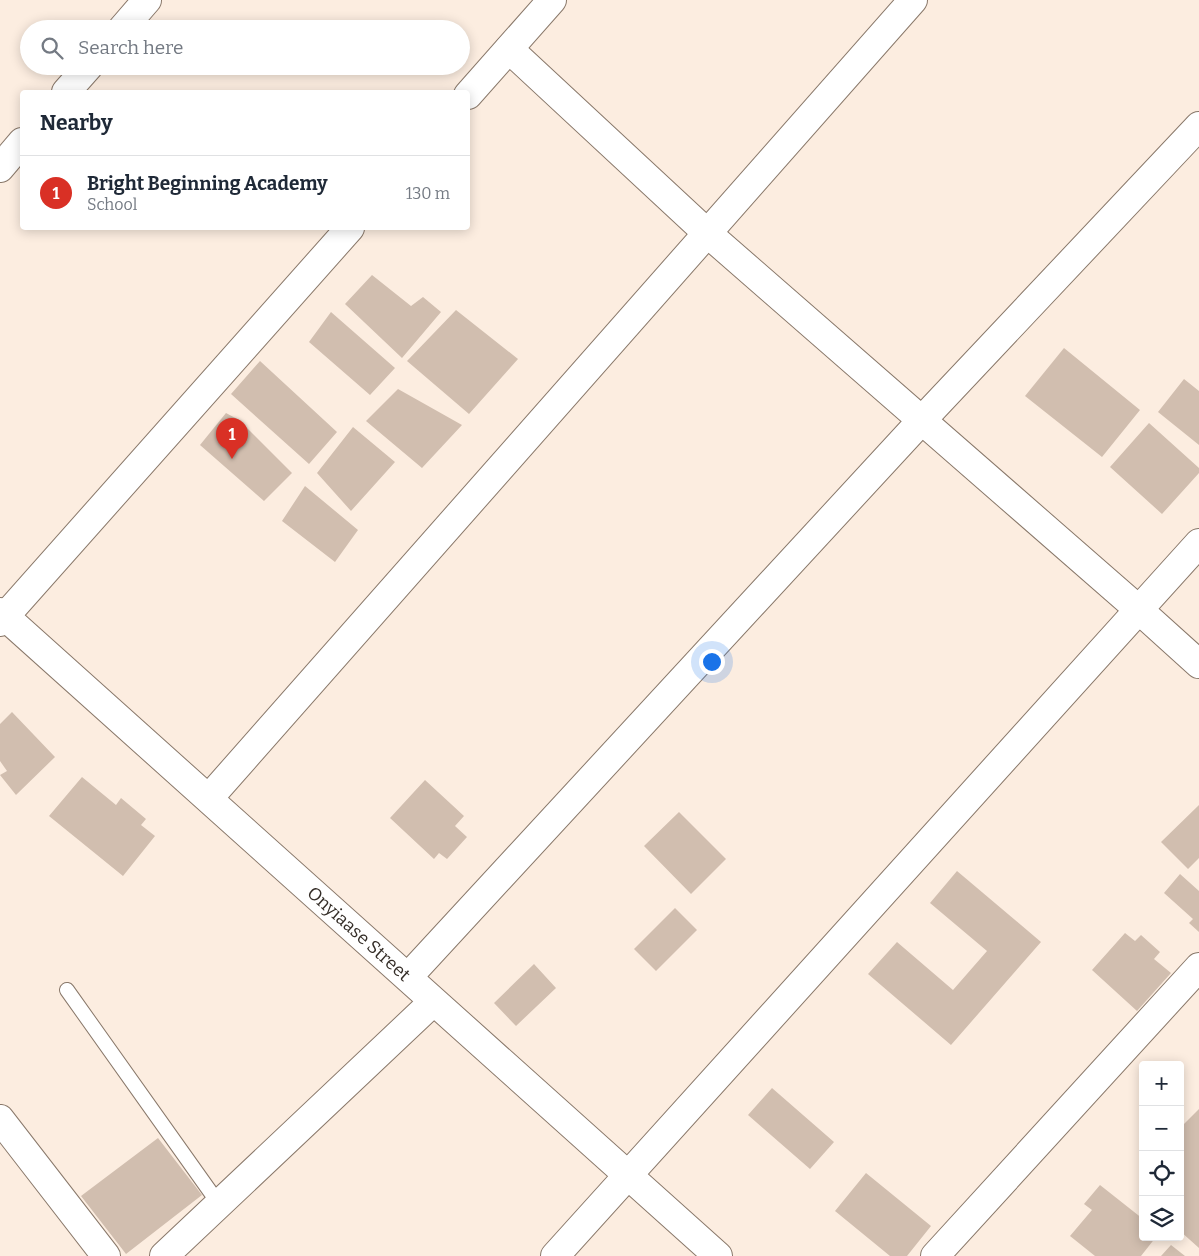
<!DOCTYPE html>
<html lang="en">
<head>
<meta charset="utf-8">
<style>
  :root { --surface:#fff; --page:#f6f6f7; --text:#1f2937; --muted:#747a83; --line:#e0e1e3; --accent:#d93025 }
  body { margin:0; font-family:Bitter,serif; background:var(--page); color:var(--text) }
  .controls { position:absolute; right:15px; bottom:15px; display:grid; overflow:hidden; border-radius:5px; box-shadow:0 2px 12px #0003 }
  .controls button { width:45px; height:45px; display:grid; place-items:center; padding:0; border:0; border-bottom:1px solid var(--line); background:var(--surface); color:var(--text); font:25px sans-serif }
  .you { position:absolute; left:711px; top:661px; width:18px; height:18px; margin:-12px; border:4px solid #fff; border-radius:50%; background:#1a73e8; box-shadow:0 0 0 8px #1a73e833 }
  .badge { display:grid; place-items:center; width:32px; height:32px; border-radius:50%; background:var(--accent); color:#fff; font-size:16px; font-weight:700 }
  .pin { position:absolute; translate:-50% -41px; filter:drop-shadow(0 1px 2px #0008) }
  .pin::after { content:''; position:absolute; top:26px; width:18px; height:15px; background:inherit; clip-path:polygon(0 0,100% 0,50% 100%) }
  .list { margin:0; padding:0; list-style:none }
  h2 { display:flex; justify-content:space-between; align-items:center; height:65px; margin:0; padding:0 20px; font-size:21px }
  h2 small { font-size:16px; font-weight:400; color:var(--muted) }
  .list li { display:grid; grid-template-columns:32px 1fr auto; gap:15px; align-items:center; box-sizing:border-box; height:75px; padding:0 20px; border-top:1px solid var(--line) }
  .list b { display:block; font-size:19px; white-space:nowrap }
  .list p { margin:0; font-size:16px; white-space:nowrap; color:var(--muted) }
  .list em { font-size:16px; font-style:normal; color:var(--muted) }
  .icon { flex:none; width:28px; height:28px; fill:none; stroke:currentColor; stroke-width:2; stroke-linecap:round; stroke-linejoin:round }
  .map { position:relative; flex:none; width:1199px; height:1256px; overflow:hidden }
  .search { position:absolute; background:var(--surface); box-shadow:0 2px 12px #0003; left:20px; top:20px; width:450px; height:55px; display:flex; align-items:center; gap:12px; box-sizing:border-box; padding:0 18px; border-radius:28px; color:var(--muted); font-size:19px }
  .panel { position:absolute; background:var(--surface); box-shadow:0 2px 12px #0003; left:20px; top:90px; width:450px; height:140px; border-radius:5px }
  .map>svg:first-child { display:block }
</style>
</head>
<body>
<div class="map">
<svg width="1199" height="1256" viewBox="0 0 1199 1256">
  <rect width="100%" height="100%" fill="#fcede0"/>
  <path fill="#d1beaf" d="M372,275L411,306L423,297L441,312L402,358L345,304Z
    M456,310L518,359L469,414L407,361Z
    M331,312L395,368L370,395L309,342Z
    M1064,348L1140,410L1102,457L1025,396Z
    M260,361L337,432L309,464L231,394Z
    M1184,379L1199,391V445L1158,412Z
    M398,389L462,425L422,468L366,421Z
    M226,413L239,420L292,473L264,501L200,445Z
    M1149,423L1199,468V473L1162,514L1110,467Z
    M353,427L395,462L351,511L317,473Z
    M305,486L358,530L335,562L282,521Z
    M12,712L55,757L16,795L0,775L7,771L0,761V724Z
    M82,777L116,805L121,798L146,819L141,825L155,836L123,876L49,816Z
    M425,780L464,816L455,826L467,837L447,859L439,853L434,859L390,818Z
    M1199,805V858L1188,869L1161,842Z
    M679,812L726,859L691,894L644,846Z
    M957,871L1041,942L951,1045L868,974L897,942L953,990L987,951L930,903Z
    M1180,874L1199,891V932L1189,923L1193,919L1164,893Z
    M675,908L697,930L656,971L634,949Z
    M1125,933L1135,941L1141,935L1160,952L1154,959L1171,973L1137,1011L1092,970Z
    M534,964L556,988L516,1026L494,1003Z
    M772,1088L834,1142L810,1169L748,1115Z
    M1199,1109V1248L1180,1231V1128Z
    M158,1138L202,1195L126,1254L81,1196Z
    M866,1173L931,1226L907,1256H890L835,1211Z
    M1100,1185L1143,1219V1237H1156L1141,1256H1095L1070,1236L1092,1210L1084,1204Z
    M1171,1245L1185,1256H1161Z"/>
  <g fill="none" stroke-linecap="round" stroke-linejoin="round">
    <defs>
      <path id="lane" d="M67,990L219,1204"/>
      <g id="street">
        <path d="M122,29L147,0"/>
        <path d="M509,49L706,232L1138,609L1199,664"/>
        <path d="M66,92L89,66"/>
        <path d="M468,95L552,0"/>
        <path d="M0,168L22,142"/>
        <path id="s1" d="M0,612L718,1256"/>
        <path d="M0,622L350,228"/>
        <path d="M209,798L913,0"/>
        <path d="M408,977L922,420L1199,126"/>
        <path d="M0,1119L106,1256"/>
        <path d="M164,1256L433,1002"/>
        <path d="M555,1256L1199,543"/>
        <path d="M935,1256L1199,967"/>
      </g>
    </defs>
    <use href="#lane" stroke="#89786a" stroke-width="16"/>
    <use href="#street" stroke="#89786a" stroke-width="30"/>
    <use href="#lane" stroke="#fff" stroke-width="14"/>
    <use href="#street" stroke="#fff" stroke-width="28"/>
  </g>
  <g text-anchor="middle" stroke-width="4" stroke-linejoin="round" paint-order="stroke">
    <g font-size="18" fill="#342d27" stroke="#fdfdfd">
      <text dy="6" stroke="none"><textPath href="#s1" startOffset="482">Onyiaase Street</textPath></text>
    </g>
  </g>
</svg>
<div class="controls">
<button>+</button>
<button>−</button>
<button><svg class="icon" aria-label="locate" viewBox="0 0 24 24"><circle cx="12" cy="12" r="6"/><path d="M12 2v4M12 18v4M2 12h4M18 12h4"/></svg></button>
<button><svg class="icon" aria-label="layers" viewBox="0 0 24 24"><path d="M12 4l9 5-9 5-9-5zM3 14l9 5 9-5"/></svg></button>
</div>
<div class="you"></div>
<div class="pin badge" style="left:232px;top:459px">1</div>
<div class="search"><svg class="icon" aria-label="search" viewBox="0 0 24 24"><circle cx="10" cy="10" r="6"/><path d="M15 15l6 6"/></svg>Search here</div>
<section class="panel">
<h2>Nearby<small></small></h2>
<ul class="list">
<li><span class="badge">1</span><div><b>Bright Beginning Academy</b><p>School</p></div><em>130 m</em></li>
</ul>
</section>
</div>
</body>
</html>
